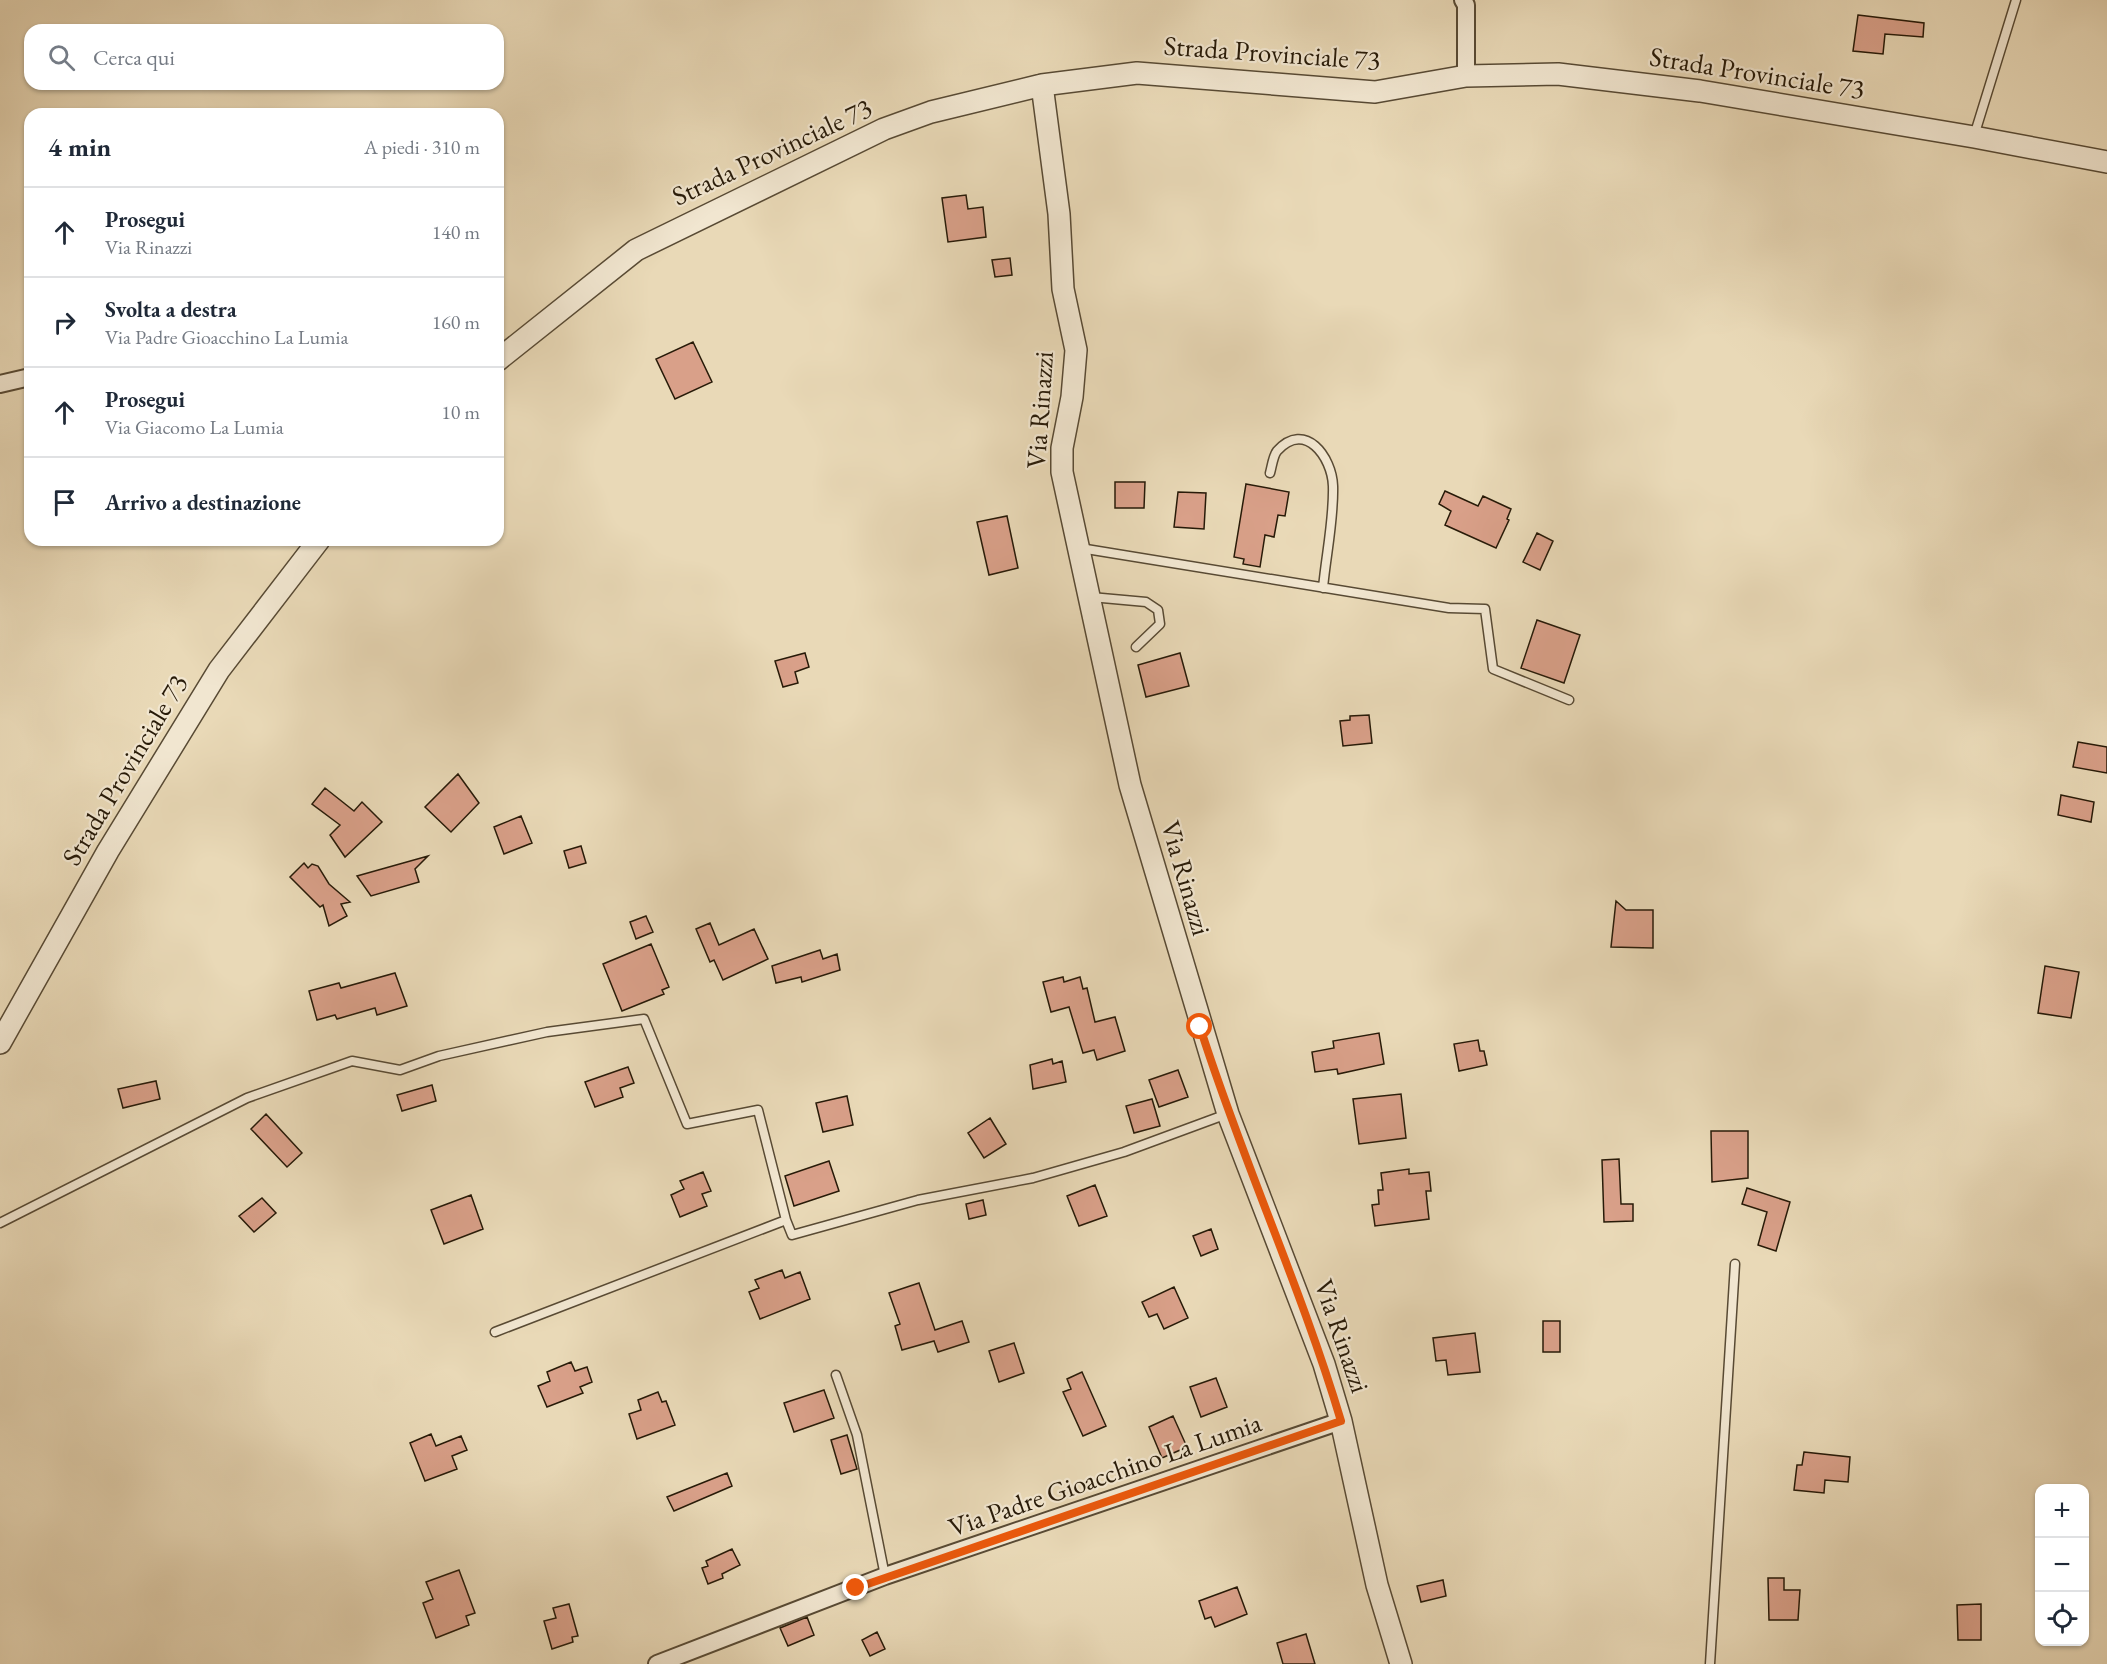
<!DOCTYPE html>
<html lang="it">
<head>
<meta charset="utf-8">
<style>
  :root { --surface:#fff; --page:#f2f2f3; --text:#1f2937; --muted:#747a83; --line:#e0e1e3 }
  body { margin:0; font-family:"EB Garamond",serif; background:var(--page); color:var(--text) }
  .controls { position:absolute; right:18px; bottom:18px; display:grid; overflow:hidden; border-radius:12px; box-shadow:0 2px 4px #0004 }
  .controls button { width:54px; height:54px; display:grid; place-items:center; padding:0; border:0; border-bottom:2px solid var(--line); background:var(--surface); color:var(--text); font:30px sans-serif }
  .stop { position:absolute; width:18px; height:18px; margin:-14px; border:4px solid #ea580c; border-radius:50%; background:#fff }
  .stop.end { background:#ea580c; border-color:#fff; box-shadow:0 2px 6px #0008 }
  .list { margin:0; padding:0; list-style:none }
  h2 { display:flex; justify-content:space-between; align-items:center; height:78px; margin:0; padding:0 24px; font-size:26px }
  h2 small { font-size:20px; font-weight:400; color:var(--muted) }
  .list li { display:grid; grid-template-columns:39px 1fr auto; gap:18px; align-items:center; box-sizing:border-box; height:90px; padding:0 24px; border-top:2px solid var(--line) }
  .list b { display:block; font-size:22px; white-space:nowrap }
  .list p { margin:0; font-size:20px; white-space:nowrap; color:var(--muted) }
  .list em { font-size:20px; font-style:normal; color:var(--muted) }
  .icon { flex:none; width:33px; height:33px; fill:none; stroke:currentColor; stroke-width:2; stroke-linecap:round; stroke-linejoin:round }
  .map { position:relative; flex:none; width:2107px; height:1664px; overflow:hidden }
  .search { position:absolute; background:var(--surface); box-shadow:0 2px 4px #0004; left:24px; top:24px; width:480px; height:66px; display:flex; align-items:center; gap:15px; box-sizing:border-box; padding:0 21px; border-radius:18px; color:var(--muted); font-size:22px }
  .panel { position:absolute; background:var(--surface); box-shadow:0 2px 4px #0004; left:24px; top:108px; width:480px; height:438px; border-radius:18px }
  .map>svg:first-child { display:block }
</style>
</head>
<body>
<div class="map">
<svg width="2107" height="1664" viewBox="0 0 2107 1664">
  <rect width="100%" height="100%" fill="#e9d9b7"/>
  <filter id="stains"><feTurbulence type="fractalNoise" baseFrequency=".00333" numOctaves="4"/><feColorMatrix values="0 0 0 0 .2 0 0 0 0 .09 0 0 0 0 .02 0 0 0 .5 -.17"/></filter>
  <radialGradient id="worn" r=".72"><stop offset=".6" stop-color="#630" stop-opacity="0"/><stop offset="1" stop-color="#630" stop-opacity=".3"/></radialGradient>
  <path fill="#d9a089" stroke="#271a08" stroke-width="1.5" d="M1858,15L1924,23L1923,37L1885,34L1883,54L1853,51Z
    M966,195L968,209L983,207L986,237L948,242L942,198Z
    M1010,258L1012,275L995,277L992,260Z
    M693,342L712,382L675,399L656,359Z
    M1115,482H1145L1144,508H1115Z
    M1246,484L1289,492L1285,516L1278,515L1274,537L1265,535L1260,567L1243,564L1244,559L1234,557Z
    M1445,491L1478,506L1483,496L1511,509L1507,519L1509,520L1496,548L1445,525L1451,511L1439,504Z
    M1178,492L1206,493L1204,529L1174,527Z
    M1007,516L1018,568L989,575L977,522Z
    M1537,533L1553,541L1540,570L1523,562Z
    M1537,620L1580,635L1564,683L1521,668Z
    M805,653L809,667L795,672L798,683L783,687L775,661Z
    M1180,653L1189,686L1146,697L1138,665Z
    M1369,715L1372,743L1343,746L1340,721L1350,720V716Z
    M2078,742L2107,747V773L2073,767Z
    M458,774L479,803L451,832L425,807Z
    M325,788L354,811L362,802L382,822L345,857L330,835L340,825L312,804Z
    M2061,795L2094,802L2091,822L2058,815Z
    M521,816L532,843L504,854L494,827Z
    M581,846L586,863L569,868L564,851Z
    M428,856L415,869L419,882L371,896L357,876Z
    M304,863L308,868L312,864L318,866L329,884L350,902L341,904L347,916L329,926L323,905L320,907L290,877Z
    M1616,901L1626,910H1653V948L1611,947Z
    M646,916L653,932L636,939L630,922Z
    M710,923L719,945L754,929L768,959L723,980L714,960L710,962L696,929Z
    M651,944L669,987L662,990L664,994L622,1011L603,964Z
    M820,950L823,959L837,954L840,970L802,982L801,977L776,983L772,966Z
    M2045,966L2079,972L2071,1018L2038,1013Z
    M395,973L407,1006L377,1015L375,1008L337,1019L335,1015L317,1020L309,991L339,983L341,988Z
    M1063,977L1064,982L1080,977L1083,989L1087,988L1095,1022L1115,1017L1125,1051L1097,1060L1094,1050L1083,1053L1069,1007L1051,1012L1043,982Z
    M1379,1033L1384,1064L1338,1074L1337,1069L1315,1072L1312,1052L1334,1048L1333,1041Z
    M1478,1040L1480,1051H1484L1487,1065L1459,1071L1454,1044Z
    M1052,1059L1053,1064L1062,1061L1066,1082L1033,1089L1030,1065Z
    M628,1067L634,1083L620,1088L623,1097L595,1107L585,1082Z
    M1178,1070L1188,1097L1159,1107L1149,1080Z
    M156,1081L160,1099L123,1108L118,1089Z
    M432,1085L436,1101L402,1111L397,1095Z
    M1401,1094L1406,1138L1359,1144L1353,1099Z
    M847,1096L853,1125L823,1132L816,1103Z
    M1152,1099L1160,1126L1134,1133L1126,1106Z
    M266,1114L302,1153L287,1167L251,1129Z
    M990,1118L1006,1144L984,1158L968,1133Z
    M1711,1131H1748V1178L1712,1182Z
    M1619,1159L1621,1204H1633V1221L1604,1222L1602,1160Z
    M829,1161L839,1191L794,1206L785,1176Z
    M1409,1169V1174L1429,1172L1431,1191H1426L1429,1219L1375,1226L1372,1205L1379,1204L1378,1190H1383L1381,1173Z
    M703,1172L711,1191L702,1194L707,1206L680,1217L671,1195L684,1189L680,1181Z
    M1095,1185L1107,1216L1079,1226L1067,1196Z
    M1747,1188L1790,1202L1776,1251L1758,1245L1767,1212L1742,1204Z
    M471,1195L483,1229L444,1244L431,1210Z
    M262,1198L276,1213L254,1232L239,1216Z
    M983,1200L986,1215L969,1219L966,1204Z
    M1211,1229L1218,1249L1201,1256L1193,1236Z
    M782,1270L785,1278L800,1272L810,1299L760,1319L749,1292L759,1288L755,1280Z
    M919,1283L935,1330L962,1321L969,1342L938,1352L934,1341L902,1350L895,1326L900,1324L889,1293Z
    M1174,1287L1188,1318L1164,1329L1157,1314L1149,1317L1142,1302Z
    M1543,1321H1560V1352H1543Z
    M1475,1333L1480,1372L1448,1375L1446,1360L1436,1361L1433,1338Z
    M1014,1343L1024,1373L999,1382L989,1351Z
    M571,1362L575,1371L587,1367L592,1382L580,1387L583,1393L547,1407L538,1386L550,1381L547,1372Z
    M1082,1372L1106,1426L1083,1436L1063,1392L1071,1389L1067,1379Z
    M1216,1378L1227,1407L1201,1417L1190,1387Z
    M824,1390L834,1418L794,1432L784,1403Z
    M658,1392L662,1402L666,1401L675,1425L637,1439L629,1414L641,1410L638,1400Z
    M1173,1416L1187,1447L1162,1458L1149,1427Z
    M431,1434L436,1446L461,1436L467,1450L452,1456L457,1469L425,1481L410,1443Z
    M847,1435L857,1469L841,1474L831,1440Z
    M1804,1452L1850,1457L1848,1482L1825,1480L1824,1493L1794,1490L1797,1465H1802Z
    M727,1473L732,1486L674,1511L667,1497Z
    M732,1549L740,1565L722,1574L723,1578L708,1584L702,1568L708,1566L706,1561Z
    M459,1570L475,1613L466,1616L469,1625L436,1638L423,1603L433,1599L426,1582Z
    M1768,1578H1784V1590H1800L1798,1620H1769Z
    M1443,1580L1446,1596L1421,1602L1417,1586Z
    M1237,1587L1247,1614L1215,1627L1211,1617L1205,1619L1199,1601Z
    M569,1604L578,1636L572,1637L573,1642L552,1649L544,1621L556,1618L553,1608Z
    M1981,1604V1640H1958L1957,1605Z
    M807,1617L814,1635L788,1646L780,1628Z
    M877,1632L885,1649L870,1656L862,1640Z
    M1306,1634L1315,1664H1283L1277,1643Z"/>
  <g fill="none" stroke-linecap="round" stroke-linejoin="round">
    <defs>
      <path id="service" d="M1974,136L2016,0
        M1270,473C1272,466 1273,456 1277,451C1305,420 1332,457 1333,486C1334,519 1326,555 1323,588
        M1080,548L1449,608L1485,609L1493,669L1569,700
        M1091,597L1146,602L1158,610L1160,624L1136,647
        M0,1223L247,1098L352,1061L400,1070L439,1056L547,1032L644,1019L687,1124L758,1110L786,1220L792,1235L918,1200L1033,1178L1124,1152L1227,1114
        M495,1332L786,1220
        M836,1375L857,1435L885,1576
        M1710,1664L1735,1264"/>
      <path id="minor" d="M1463,0L1466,5V76
        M0,384L30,377
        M657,1664L885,1576L1341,1421"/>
      <path id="tertiary" d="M1042,85L1059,214L1063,289L1076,350L1072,397L1062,448V472L1130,785L1228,1114L1324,1364L1341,1421L1377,1585L1401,1664
        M498,360L636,250L884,129L931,112L1042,85L1137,73L1375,92L1466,76L1558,74L1700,91L1974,137L2107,162
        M0,1043L108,851L219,670L319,540"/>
    </defs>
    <use href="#service" stroke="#584a34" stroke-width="11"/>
    <use href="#minor" stroke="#584a34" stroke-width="20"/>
    <use href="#tertiary" stroke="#584a34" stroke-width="24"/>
    <use href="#service" stroke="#f1e6d0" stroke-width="8"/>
    <use href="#minor" stroke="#f1e6d0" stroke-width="16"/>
    <use href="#tertiary" stroke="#f1e6d0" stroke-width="21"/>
  </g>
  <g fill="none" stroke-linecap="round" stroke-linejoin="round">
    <path stroke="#ea580c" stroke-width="8" d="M856,1588L1341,1421C1301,1287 1242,1160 1200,1027"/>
  </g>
  <g text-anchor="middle" stroke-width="4.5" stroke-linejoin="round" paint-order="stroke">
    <g font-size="27" fill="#271a08" stroke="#f1e6d0">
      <text transform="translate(1272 53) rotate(4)" y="9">Strada Provinciale 73</text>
      <text transform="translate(1757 73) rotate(9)" y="9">Strada Provinciale 73</text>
      <text transform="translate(772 152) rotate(-25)" y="9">Strada Provinciale 73</text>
      <text transform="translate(1040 410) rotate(-86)" y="9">Via Rinazzi</text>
      <text transform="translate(125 770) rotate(-59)" y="9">Strada Provinciale 73</text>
      <text transform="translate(1186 878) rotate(74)" y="9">Via Rinazzi</text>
      <text transform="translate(1342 1336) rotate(71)" y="9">Via Rinazzi</text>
      <text transform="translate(1105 1475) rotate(-19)" y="9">Via Padre Gioacchino La Lumia</text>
    </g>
  </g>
  <rect width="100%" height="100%" filter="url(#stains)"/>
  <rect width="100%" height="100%" fill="url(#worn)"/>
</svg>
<div class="controls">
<button>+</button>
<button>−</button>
<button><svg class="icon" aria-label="locate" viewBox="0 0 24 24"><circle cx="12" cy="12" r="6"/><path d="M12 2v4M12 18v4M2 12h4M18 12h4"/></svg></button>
</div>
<div class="stop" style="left:1200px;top:1027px"></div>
<div class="stop end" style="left:856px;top:1588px"></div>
<div class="search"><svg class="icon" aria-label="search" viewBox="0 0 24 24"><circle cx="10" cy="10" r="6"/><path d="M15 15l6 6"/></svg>Cerca qui</div>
<section class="panel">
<h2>4 min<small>A piedi · 310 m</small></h2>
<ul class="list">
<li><svg class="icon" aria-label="ahead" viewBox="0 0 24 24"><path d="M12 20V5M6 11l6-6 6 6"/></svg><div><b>Prosegui</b><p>Via Rinazzi</p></div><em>140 m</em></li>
<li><svg class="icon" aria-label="right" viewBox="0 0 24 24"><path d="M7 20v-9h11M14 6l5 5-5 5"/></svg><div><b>Svolta a destra</b><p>Via Padre Gioacchino La Lumia</p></div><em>160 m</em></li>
<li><svg class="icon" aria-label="ahead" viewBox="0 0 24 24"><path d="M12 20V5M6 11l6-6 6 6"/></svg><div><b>Prosegui</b><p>Via Giacomo La Lumia</p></div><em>10 m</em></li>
<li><svg class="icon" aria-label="arrive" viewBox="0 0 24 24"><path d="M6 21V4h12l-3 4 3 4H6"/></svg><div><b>Arrivo a destinazione</b></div></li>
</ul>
</section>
</div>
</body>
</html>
